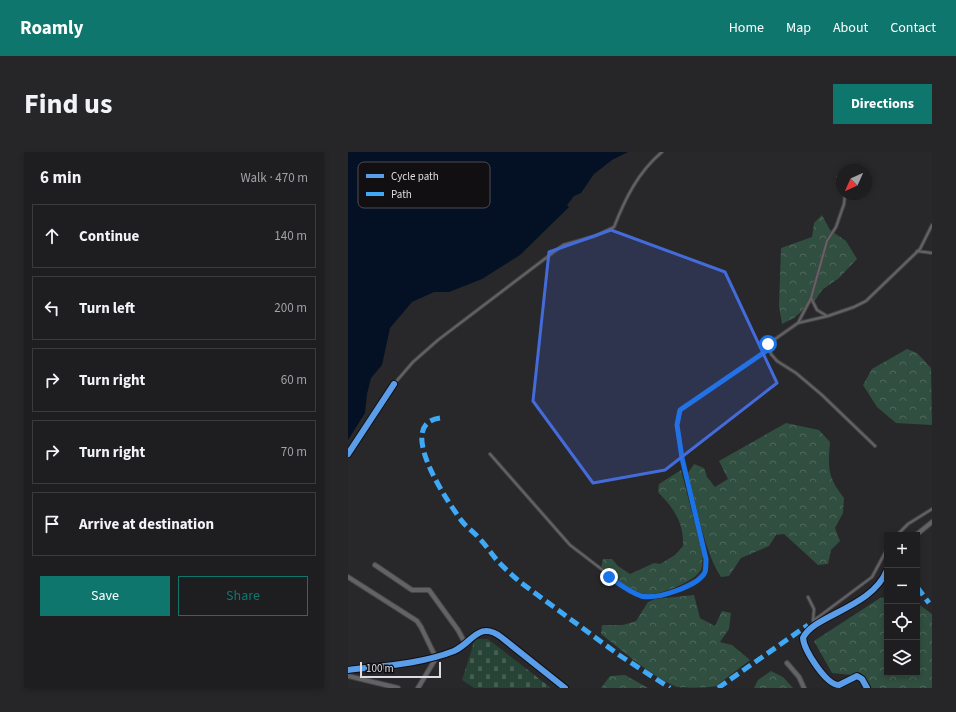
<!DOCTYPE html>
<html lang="en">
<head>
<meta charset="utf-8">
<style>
  :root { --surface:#1e1d20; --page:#262629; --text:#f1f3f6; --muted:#a1a2a5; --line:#3c3b3e; --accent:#0f766e }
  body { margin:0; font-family:"Source Sans 3",sans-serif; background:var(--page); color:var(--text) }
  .controls { position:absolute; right:12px; bottom:12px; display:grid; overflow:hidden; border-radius:0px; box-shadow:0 2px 6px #0003 }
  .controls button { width:36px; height:36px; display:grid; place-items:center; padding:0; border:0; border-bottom:1px solid var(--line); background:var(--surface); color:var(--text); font:20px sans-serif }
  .compass { position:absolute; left:488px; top:12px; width:36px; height:36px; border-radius:50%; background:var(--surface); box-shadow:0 2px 6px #0003; rotate:225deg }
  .scale { position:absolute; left:12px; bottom:10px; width:81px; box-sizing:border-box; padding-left:4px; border:2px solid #dfdde1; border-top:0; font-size:11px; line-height:14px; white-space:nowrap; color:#dfdde1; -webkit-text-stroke:3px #110f12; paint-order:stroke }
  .stop { position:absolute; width:12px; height:12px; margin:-9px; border:3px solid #1a73e8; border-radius:50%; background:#fff }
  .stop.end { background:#1a73e8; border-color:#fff; box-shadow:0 1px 4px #0008 }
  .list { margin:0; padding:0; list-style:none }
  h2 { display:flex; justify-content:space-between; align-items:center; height:52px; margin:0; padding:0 16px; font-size:17px }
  h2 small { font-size:13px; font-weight:400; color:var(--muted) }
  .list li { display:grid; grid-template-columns:26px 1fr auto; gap:12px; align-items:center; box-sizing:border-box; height:64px; margin:0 8px 8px; padding:0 8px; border:1px solid var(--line); border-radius:0px }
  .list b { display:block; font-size:15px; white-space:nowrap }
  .list em { font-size:13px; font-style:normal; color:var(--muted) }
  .actions { display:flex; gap:8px; padding:12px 16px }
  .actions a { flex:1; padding:9px 0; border:1px solid var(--accent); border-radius:0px; text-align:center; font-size:14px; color:var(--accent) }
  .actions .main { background:var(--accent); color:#fff }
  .icon { flex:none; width:22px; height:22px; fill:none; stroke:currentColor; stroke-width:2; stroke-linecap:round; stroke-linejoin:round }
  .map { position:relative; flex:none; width:584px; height:536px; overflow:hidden; border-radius:0px }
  header { display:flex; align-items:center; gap:24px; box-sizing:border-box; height:56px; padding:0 20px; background:var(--accent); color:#fff }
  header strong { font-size:19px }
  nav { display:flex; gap:22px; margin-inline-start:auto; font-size:14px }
  .intro { display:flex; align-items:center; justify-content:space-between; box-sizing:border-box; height:96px; padding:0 24px }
  h1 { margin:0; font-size:28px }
  .button { padding:10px 18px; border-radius:0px; background:var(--accent); color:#fff; font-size:14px; font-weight:700 }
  main { display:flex; gap:24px; padding:0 24px }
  aside { flex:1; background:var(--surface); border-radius:0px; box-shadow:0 2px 6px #0003 }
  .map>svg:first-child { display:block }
</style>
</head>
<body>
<header>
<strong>Roamly</strong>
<nav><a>Home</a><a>Map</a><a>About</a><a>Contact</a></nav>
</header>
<div class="intro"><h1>Find us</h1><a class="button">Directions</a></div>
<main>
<aside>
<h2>6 min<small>Walk · 470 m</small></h2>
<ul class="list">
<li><svg class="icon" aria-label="ahead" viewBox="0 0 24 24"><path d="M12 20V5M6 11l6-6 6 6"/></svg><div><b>Continue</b></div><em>140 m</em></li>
<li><svg class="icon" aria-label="left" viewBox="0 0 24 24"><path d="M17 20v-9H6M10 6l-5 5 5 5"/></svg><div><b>Turn left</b></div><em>200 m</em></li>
<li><svg class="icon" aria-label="right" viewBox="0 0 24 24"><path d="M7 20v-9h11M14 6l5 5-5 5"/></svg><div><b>Turn right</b></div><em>60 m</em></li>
<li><svg class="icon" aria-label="right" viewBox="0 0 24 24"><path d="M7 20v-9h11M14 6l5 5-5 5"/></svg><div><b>Turn right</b></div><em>70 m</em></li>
<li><svg class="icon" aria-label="arrive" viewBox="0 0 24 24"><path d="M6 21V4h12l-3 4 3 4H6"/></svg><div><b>Arrive at destination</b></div></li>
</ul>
<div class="actions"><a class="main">Save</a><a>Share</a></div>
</aside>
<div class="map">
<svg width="584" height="536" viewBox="0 0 584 536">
  <defs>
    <pattern id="forest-crowns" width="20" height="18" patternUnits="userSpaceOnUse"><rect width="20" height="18" fill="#314f40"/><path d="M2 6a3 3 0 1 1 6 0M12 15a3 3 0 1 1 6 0" fill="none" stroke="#4e685b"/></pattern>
    <pattern id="cemetery-stones" width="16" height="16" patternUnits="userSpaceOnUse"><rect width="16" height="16" fill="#264335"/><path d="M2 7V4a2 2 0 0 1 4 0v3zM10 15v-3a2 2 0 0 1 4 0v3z" fill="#455e52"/></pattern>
  </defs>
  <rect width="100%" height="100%" fill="#28272a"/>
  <path fill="url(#forest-crowns)" d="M474,63L482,78L498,89L509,107L491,126L474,138L468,147L446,166L434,172L431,154L433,96L464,85L466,71Z
    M559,197L569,201L583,216L584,273L548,271L529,255L515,233L524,217Z
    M438,271L471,278L482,290C480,315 479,325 496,346L495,361L487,376L492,389L483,398L480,412L470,413L436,382L428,383L421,394L393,406L381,424L373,425C356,400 348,351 340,321L346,312L356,316L359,325L367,335L380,327L371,309Z
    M333,318L355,403C354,408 355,414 353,418C346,430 311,444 298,442C281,439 266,426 253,416L255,407H264L270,414L282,422L306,411L312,412L327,403L335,394C336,370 326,357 310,340L311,332Z
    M346,443L352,466L367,474L374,459L383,461L381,477L372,490L384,493L402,508L368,534C361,536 336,536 329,535C304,525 275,499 253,482L254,473H275L288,469L300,450L307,447Z
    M539,445V521H569V451L584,462V536H520L514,524L484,521L466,489L532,446Z
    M423,519L435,525L445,536H406L410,528Z
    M277,523L300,536H253L262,524Z"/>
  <path fill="url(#cemetery-stones)" d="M127,487H140L203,536H126L114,528Z"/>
  <path fill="#041125" d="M0,0H280L264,8L246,22L233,41L226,44L219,53L221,55L172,103L134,127L101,140H86L64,150L42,176L34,213L23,226L19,242L17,261L0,288Z"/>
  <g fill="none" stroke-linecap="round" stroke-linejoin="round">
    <defs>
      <path id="service" d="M490,25L494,32
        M569,99L584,101
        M463,146L469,158L479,164
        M450,171L463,146L479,89L488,75L496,52L497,42
        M46,232L65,210L90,188L215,93L247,84L266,75C277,47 290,20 314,0
        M527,294L474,243L448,221L429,209L423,202L420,192L450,171L480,164L506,155L518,149L572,97L584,73
        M142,302L222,393L282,439L295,444H313L332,437L349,428L357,420L358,407L334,306L329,273L332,258L421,197
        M549,383L560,372L584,357
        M460,445L466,457L465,469L524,425L539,397"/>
      <path id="minor" d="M0,302L46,232
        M568,383L584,370
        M27,413L64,438H81L110,478L117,491
        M0,425L69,469L73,475L88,506L70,536
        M439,511L451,525L456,536
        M0,518C35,514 73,512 106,499C124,491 131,468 153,485L217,536
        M0,524L50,536
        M519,536L514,527L509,524L491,533C478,533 456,498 455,486C465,463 524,456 539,418"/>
    </defs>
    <use href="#service" stroke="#464548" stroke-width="4"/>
    <use href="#minor" stroke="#464548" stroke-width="6"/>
    <use href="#service" stroke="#636264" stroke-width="2"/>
    <use href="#minor" stroke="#636264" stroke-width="4"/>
    <path stroke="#3fa9f5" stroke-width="5" stroke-dasharray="10 5" stroke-linecap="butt" d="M92,266C46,272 100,350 113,368C118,375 125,379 130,385C137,392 142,400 148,407C155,415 164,423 172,430L271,503L322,536
      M569,435L581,451
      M370,536L460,473"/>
    <defs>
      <path id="cycleway" d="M0,302L46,232
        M0,518C35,514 73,512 106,499C124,491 131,468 153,485L217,536
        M519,536L514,527L509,524L491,533C478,533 456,498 455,486C465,463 524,456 539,418"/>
    </defs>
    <use href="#cycleway" stroke="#110f12" stroke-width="8"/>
    <use href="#cycleway" stroke="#5a9eea" stroke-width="6"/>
  </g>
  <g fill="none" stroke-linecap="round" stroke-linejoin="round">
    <path stroke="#1a73e8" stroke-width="5" d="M261,425C271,432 281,440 293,444C308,448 351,434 357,420C358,416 358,411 358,407L334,306L329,273L332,258L421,197L420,192"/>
  </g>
  <path fill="#446bda" fill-opacity="0.2" stroke="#446bda" stroke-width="3" stroke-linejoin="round" d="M263,78L377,120L429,231L317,318L245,331L185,249L201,100Z"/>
  <rect x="10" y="10" width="132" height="46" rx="6" fill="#110f12" stroke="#4f4d50" stroke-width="1"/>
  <rect x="18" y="22" width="18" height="4" fill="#5a9eea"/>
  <rect x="18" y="40" width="18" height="4" fill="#3fa9f5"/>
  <g font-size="11" fill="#dfdde1">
    <text x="43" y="28">Cycle path</text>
    <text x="43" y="46">Path</text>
  </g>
</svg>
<div class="controls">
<button>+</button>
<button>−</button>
<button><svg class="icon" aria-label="locate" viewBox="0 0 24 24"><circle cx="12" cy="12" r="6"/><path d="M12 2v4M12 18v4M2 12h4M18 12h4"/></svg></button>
<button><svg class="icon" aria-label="layers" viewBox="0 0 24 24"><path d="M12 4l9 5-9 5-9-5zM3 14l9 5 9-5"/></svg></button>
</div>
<svg class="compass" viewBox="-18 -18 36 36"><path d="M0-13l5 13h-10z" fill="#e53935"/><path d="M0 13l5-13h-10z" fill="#a1a2a5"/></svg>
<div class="scale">100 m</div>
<div class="stop" style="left:420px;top:192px"></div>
<div class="stop end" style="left:261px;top:425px"></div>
</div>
</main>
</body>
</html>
